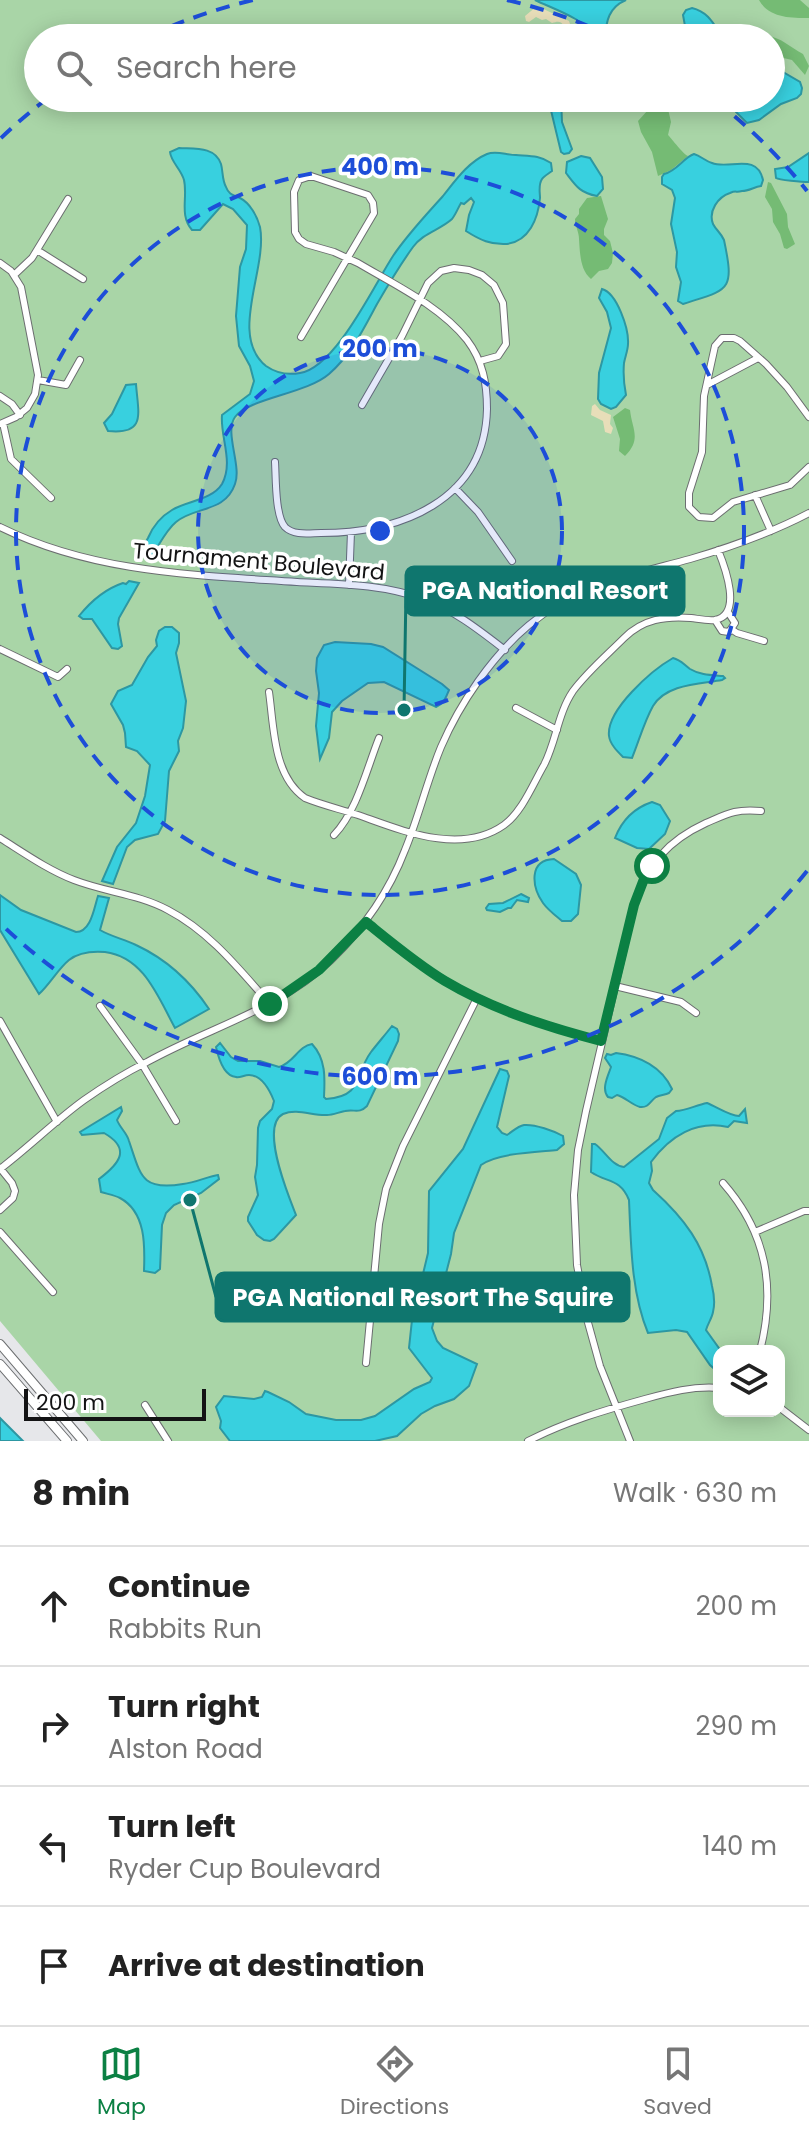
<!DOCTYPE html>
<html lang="en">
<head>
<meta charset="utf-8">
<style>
  :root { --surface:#fff; --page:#f6f6f6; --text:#222; --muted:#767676; --line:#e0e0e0; --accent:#0b8043 }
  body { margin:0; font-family:Poppins,sans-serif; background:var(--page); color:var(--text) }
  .controls { position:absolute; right:24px; bottom:24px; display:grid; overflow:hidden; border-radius:16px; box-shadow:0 4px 20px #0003 }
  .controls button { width:72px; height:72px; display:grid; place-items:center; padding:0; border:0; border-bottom:2px solid var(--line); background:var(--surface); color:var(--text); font:40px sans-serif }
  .scale { position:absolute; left:24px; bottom:20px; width:182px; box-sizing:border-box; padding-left:8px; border:4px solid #131314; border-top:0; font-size:22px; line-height:28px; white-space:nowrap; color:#131314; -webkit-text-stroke:6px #fff; paint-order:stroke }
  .stop { position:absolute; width:24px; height:24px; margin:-18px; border:6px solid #0b8043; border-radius:50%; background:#fff }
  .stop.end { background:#0b8043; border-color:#fff; box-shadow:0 2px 8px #0008 }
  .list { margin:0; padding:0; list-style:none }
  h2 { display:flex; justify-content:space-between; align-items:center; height:104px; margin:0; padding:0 32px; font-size:34px }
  h2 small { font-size:26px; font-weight:400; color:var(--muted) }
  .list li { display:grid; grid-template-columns:52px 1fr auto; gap:24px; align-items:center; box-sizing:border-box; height:120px; padding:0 32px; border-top:2px solid var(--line) }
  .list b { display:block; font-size:30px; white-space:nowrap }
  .list p { margin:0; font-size:26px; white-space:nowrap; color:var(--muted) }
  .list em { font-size:26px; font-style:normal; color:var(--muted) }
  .icon { flex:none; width:44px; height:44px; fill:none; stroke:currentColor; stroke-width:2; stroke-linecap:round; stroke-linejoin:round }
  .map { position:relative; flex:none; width:809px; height:1441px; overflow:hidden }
  .search { position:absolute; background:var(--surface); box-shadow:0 4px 20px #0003; left:24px; right:24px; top:24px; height:88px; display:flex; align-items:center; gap:20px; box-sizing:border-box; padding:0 28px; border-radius:44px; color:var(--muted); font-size:30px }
  .sheet { height:584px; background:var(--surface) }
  nav { display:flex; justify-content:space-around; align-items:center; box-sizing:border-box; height:112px; border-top:2px solid var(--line); background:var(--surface); font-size:22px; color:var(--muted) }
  nav a { display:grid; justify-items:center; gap:4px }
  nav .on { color:var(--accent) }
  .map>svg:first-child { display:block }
</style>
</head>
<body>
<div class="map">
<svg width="809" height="1441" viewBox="0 0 809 1441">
  <rect width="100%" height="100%" fill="#e6e7ea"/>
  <path fill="#a9d5a7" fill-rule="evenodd" d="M0,0H809V1441H101L0,1321ZM38,38H771V98H38ZM719,1351H779V1411H719Z"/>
  <path fill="#75bb74" d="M759,0H800L809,8V18C790,18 769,18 759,0Z
    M767,36C781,37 791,48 803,54L809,66L805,75L792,60L771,55V38H766Z
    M659,98H675L668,109L671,122L668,135C672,139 683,154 688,156L671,170L658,176L652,152L641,132L638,121Z
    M768,182L771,183L787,214L788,227L795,244L787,249L784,248L780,234L773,222L772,209L765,197Z
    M601,196L608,219L604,229V235L610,241L613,253L612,263L608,269L599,271L591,279C580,270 580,253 579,239C579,232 575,226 575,219L579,214V209L587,198Z
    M625,408L630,410C632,429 642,439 625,456L619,451L620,439L613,417Z"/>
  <path fill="#e8deb9" d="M537,6L569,21L570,24L567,38H557L562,33L564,26C560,20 557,22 552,23L546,19L542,20L536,17L529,22L526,21L525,16Z
    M595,404L600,410L611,415L610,424L613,428L611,434L605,432L603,421L591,415L592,406Z"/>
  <path fill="#38d0df" stroke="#2d97a2" stroke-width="2" d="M535,0H626C609,7 606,21 605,38H591L593,35C587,20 551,8 535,0Z
    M692,8C709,12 714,25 723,38H702L685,26L683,15L686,10Z
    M771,65L800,82L802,88L801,94L797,98L781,104L759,120L747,123L736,112L730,98H771Z
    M548,98H561L562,122L572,149L569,153L564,154L561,152Z
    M179,148C194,149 215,146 221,164C223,171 222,180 226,187C229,195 233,195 240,198C250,203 257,216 260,227C268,269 228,335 266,366C276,373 289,375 300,373C336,367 374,285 393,256C407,235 426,215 443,196C455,181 468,162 487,154C496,150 506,155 516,155C529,156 540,155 551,163L552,171C548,174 544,176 542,179C538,185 540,192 540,198C538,219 529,241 507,244C491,245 480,240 466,231L469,215L474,202L471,198L464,204L461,203C458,208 456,214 452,219C440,230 423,233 413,247C400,265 388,285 377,304C363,330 351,355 329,374C306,394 249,398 235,417C224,432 242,466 235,484C225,513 195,506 176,522C166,530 158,547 151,557L144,556C142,549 144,545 148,538C153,526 160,517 172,510C187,501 212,500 222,484C234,462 220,437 222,415L250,394L254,381L250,366L239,346L236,316L240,267L246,249L247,225L233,209L223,204L200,230H192C179,215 188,197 184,180C181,169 171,162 170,152Z
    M809,153V182C802,182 779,180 776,178L775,169L788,167Z
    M694,154C701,156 705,161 712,163C729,170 757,152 763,180L761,186C754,187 749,191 742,191C735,193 737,190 730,193C718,197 708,211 713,224C716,230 721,233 724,240C735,292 729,289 683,304L678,301L681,282L676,267L677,252L671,224L675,198L672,190L662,184V177L664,174C677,171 683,158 694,154Z
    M581,156L590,158L602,177L603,189L597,196C580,193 576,186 566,173L567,162Z
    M602,289C617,293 629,329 628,344C628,350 625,357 624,363C623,374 624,385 626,395L616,407L611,409L601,404L598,399L599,373L611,328L607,312L599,298Z
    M136,384C138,413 147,435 108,431L104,423L112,414L126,385Z
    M129,581L139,583L119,618L118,624L122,646L118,649L112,648L92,619H83L79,616C91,601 105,589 123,583L126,584Z
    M165,627H172L179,633V643L176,653L186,701L183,728L178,741L179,751L169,771L165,821L158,834L135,840L127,847L113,884L102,881L117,847L136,823L145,796L150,765L137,751L126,747L125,733L123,725L111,704L118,691L132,685L148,657L157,646L156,640L159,631Z
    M335,642L371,644L383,647L442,684L449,690C446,697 444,704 436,707L384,682L368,683L342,701L332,712L329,738L320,759L316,726L319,693L316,671L317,658L324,645Z
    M673,658C681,660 683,664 690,669C700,675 711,675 723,676L725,678L722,680C700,684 666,684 653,706C644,722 639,741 632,758L623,757C617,751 610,744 609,736C606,710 652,670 673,658Z
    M652,802L660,805L670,821L665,834L649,849L637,848L615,838C622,820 634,808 652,802Z
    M554,859L576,874L581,885L578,914L571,921H562C556,916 548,910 543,903C532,887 528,860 554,859Z
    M521,894L529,898L528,902L517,900L511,908H508L500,912L487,910L486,908L489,904L503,903Z
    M0,895L21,910L76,932C91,932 94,908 98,896L109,898L100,930C112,937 124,939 136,945C166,959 191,982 209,1009L175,1028C158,997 144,957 105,952C92,951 79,952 69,960C58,969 50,984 39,994L0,930Z
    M392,1026L397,1029L399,1034L398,1041L367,1106C359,1114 355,1109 345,1111C339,1112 333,1115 327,1115C313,1116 297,1108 283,1114C259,1126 289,1197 296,1215L274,1239L270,1241L264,1240L257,1235L248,1221V1217L258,1195L255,1177L257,1165L258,1128L260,1121L272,1109L274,1101C270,1091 262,1075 249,1075C244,1075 240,1078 236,1077C223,1076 218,1056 216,1047L220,1043L231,1057L238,1061H260L279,1067C294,1063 298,1046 312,1044C326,1059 325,1078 324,1097L326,1099C364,1096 354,1075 371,1052C378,1043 385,1035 392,1026Z
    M616,1053C640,1056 662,1067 672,1089L669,1093C665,1095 660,1095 656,1097C650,1101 649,1108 640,1107C632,1105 625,1097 617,1095L612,1098L608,1097C601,1089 608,1076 611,1067L605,1058L607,1054L611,1055Z
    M500,1069L507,1071L509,1076L497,1127L502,1133L507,1135C513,1131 518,1126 524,1125C535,1124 554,1131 563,1136L564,1144L557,1150C537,1152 497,1153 481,1165L454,1233L451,1254L432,1328L437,1341L443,1348L477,1364L469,1386L454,1399L435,1406L421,1414L397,1436L375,1441H230L220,1428L221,1421L216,1407L224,1396L254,1399L262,1397L265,1391L268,1392L289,1402L306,1414L336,1420H361L375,1416L414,1389L430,1382L432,1378L409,1348L412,1320L428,1253L429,1191L463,1149Z
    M707,1103C717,1107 730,1116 739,1116L745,1109L747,1123L734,1121L728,1127C696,1120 670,1136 651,1162L652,1171L649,1183L653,1190C684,1218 705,1245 712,1286C714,1294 715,1304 713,1312C712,1318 708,1323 706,1330L721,1351H719V1373L710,1365L687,1332L676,1330L648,1333C631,1292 631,1244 629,1200C620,1178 607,1183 591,1172L592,1144H595C605,1151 612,1166 624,1167L659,1139L667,1118L676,1111C686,1111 696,1105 707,1103Z
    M121,1107L122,1111L117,1120C120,1128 127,1133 129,1141C141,1176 141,1191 183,1184C195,1183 209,1176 218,1175L219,1179L201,1193L174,1205L166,1213L162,1225L160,1269L155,1273L144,1271C145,1246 146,1212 120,1198C114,1195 107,1194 101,1192L99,1179C119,1164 132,1149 104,1133L82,1135L80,1132Z
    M0,1418L23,1441H0Z"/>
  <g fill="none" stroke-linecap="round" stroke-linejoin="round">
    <defs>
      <path id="minor" d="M37,250L83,279
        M0,263L11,271L21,287L38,375L35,394L27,408L16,417L0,424
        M14,275L32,258L68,199
        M38,380L66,385L80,360
        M707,385L758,358
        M0,396L12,404L20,415
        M362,405L402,336L428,283L441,271L454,268L469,270L482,275L494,285L503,303L506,344L498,356L480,361
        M809,417L787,387L766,364L740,341L734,338H722L715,346L704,396L702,452L689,493V507L699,517L713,518L733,502L790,485L809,467
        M3,423L11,459L51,498
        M275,462C276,477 275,516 285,527C294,536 310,533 321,533C400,533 485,501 487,409C487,384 483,361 467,340C440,306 395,285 358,263L334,252L306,244L299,239L295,232L294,192L299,180L311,176L368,195L373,203L374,213L301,337
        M455,488L478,512L512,561
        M755,495L771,531
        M0,527C93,573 195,575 297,582C338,584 383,584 423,599C454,610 479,630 505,650
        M349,585L351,532
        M715,620L722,631L729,632L735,623L728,612
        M731,629L737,633L764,641
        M0,649L58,677L67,669
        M269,692C274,727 273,776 305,798C322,805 340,809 358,815C401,830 460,856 504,825C522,812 533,784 544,765C556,742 558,713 573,691C587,672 607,655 624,638C643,619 665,616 691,618C699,619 708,621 715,620C743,615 725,567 718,550
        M516,708L557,730
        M334,835C357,811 367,768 379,738
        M0,838C24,853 48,870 74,880C105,892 138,894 168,910C210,932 239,969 270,1004
        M366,922C387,939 407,957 430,971C482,1006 541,1025 601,1041
        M615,986L681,1002L696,1013
        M100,1006L142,1064L176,1121
        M0,1021L57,1122
        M0,1168L12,1183L15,1191L13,1198L0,1210
        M0,1169C29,1147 55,1121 84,1100C104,1086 125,1073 147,1062C210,1027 277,1011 331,960C363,929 389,892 405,850C419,816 427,781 441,747C460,703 492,656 529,625C578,584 632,575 690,559C731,547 771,533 809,513
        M723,1183C767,1233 776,1288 760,1351
        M0,1232L53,1292
        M755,1232L804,1211H809
        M366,1363L379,1224L386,1189L403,1146L477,998
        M145,1405L168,1441
        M779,1407L809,1430
        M528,1441C565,1422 605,1410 645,1399C670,1392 693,1386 719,1388
        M630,1441L600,1366L587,1319L577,1265L574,1195L578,1150L586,1111L634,905C648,864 667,841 706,823C729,813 735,809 761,811"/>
      <path id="major" d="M0,1344L83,1441
        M0,1364L67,1441"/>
    </defs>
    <use href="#minor" stroke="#6c6e70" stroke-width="8"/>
    <use href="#major" stroke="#6c6e70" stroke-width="10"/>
    <use href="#minor" stroke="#fff" stroke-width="6"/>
    <use href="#major" stroke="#fff" stroke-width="8"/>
  </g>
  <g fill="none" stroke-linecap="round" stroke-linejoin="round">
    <path stroke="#0b8043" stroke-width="10" d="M270,1004L319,970L366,922C392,943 417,964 445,981C494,1010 547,1027 601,1041L634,905L644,879L652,866"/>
  </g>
  <circle cx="380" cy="531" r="182" fill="#1d4ed8" fill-opacity=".12"/>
  <g fill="none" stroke="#1d4ed8" stroke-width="4" stroke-dasharray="14 10">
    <circle cx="380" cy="531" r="182"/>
    <circle cx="380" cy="531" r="364"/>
    <path d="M807 871A546 546 0 0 1 1 924M1 138A546 546 0 0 1 44 101M149 36A546 546 0 0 1 253 0M507 0A546 546 0 0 1 611 36M716 101A546 546 0 0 1 807 191"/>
  </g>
  <g text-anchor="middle" stroke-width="7" stroke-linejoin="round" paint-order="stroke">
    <g font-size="22" fill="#131314" stroke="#fff">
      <text transform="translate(259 561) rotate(5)" y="8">Tournament Boulevard</text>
    </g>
  </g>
  <circle cx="380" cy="531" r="12" fill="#1d4ed8" stroke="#fff" stroke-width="4"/>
  <g font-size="24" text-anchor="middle" font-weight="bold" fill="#1d4ed8" stroke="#fff" stroke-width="7" stroke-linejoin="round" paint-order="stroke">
    <text x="380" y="175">400 m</text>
    <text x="380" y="357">200 m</text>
    <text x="380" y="1085">600 m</text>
  </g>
  <path fill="none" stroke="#0f766e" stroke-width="3" d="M404 710L406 591M190 1200L216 1297"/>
  <g fill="#0f766e" stroke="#fff" stroke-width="3">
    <circle cx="404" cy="710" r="8"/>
    <circle cx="190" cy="1200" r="8"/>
  </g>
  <g fill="#0f766e" stroke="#0f766e" stroke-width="3">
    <rect x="406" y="567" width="278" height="48" rx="8"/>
    <rect x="216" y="1273" width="413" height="48" rx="8"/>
  </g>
  <g font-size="24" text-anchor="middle" font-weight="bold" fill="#fff">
    <text x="545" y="599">PGA National Resort</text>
    <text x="423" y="1306">PGA National Resort The Squire</text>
  </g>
</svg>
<div class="controls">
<button><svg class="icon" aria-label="layers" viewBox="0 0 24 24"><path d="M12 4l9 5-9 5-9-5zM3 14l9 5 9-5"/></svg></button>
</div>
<div class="scale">200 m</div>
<div class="stop" style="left:652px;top:866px"></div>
<div class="stop end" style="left:270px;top:1004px"></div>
<div class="search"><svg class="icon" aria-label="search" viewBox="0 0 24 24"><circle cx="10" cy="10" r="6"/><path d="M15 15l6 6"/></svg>Search here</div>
</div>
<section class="sheet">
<h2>8 min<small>Walk · 630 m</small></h2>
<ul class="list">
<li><svg class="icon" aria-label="ahead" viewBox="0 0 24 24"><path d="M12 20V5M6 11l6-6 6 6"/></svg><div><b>Continue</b><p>Rabbits Run</p></div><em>200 m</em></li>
<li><svg class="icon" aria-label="right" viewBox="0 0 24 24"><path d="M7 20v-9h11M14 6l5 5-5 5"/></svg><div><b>Turn right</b><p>Alston Road</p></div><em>290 m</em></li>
<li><svg class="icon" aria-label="left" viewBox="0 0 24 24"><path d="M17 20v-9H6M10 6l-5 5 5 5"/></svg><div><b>Turn left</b><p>Ryder Cup Boulevard</p></div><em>140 m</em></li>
<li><svg class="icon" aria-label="arrive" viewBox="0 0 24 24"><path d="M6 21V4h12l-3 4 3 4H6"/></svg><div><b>Arrive at destination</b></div></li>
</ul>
</section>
<nav>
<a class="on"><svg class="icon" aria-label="map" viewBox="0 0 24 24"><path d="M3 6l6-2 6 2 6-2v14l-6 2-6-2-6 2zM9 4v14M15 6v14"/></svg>Map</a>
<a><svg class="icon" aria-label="directions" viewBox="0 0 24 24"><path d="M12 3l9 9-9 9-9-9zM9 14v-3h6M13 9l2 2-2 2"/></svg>Directions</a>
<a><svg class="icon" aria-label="saved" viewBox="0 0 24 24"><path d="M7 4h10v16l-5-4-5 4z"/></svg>Saved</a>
</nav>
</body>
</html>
